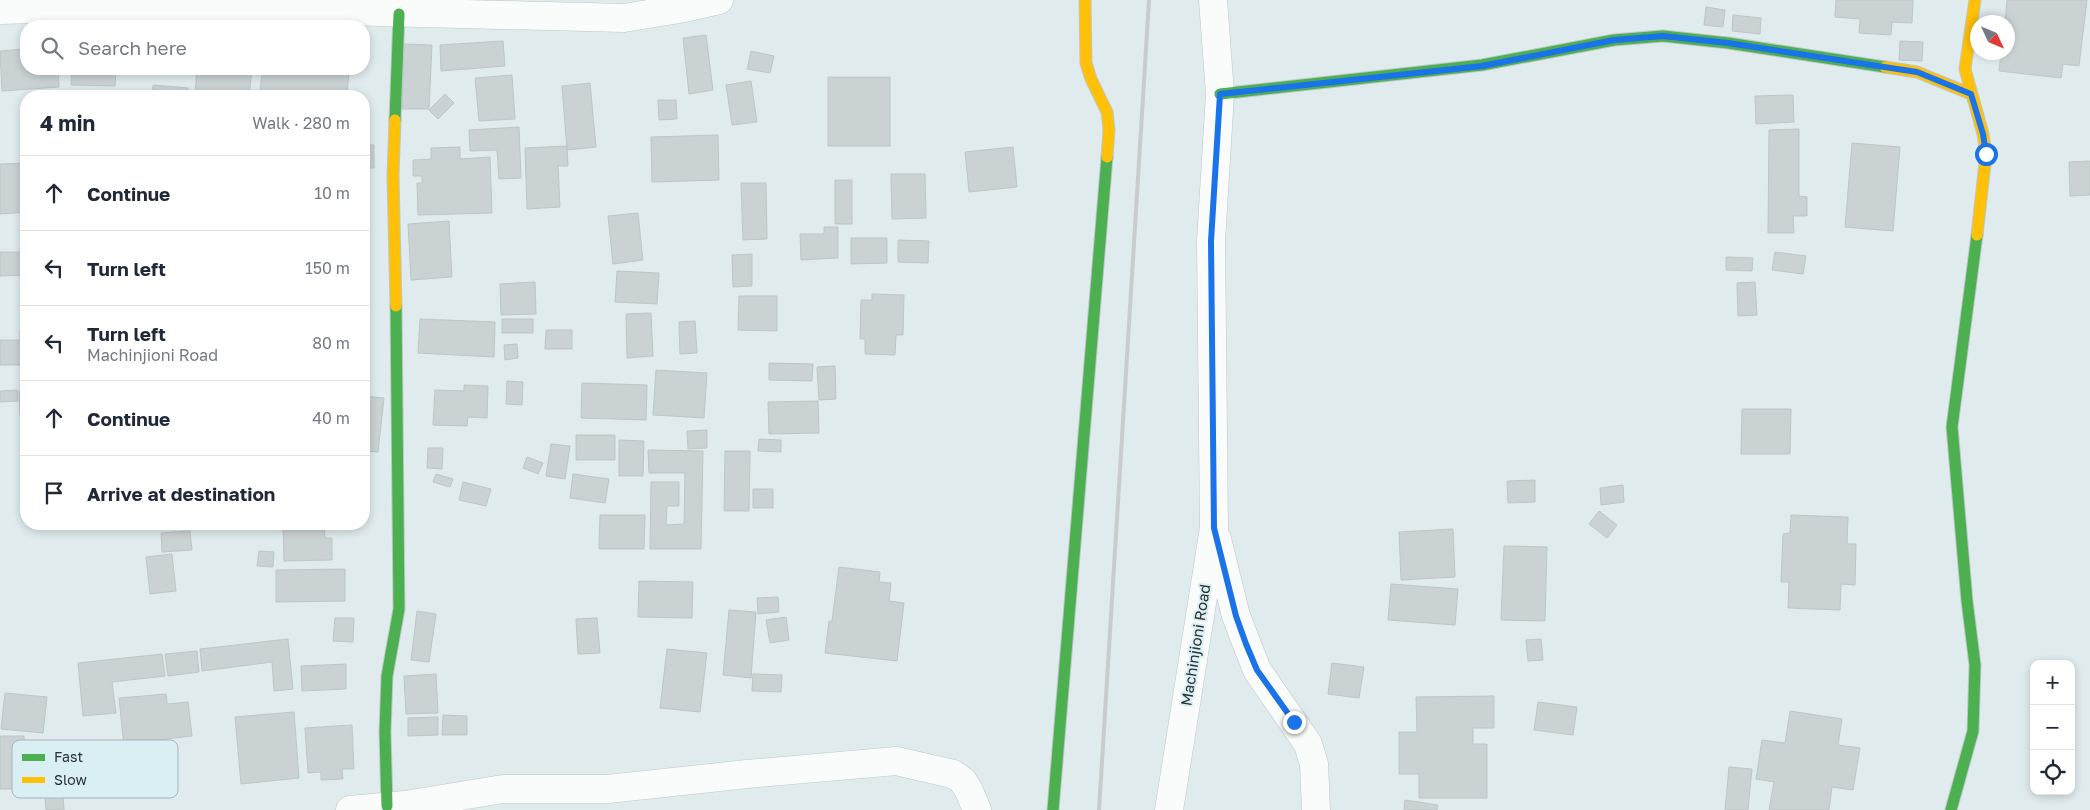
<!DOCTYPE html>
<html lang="en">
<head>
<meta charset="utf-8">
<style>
  :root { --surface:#fff; --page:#f6f6f7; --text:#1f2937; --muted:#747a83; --line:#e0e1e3 }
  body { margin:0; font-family:"Golos Text",sans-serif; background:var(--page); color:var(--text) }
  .controls { position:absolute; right:15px; bottom:15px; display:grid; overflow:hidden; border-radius:10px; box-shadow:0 2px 8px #0003 }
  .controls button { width:45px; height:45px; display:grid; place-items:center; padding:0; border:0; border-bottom:1px solid var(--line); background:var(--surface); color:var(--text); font:25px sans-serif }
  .compass { position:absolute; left:1970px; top:15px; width:45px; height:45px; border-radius:50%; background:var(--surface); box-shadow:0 2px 8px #0003; rotate:134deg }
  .stop { position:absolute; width:15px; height:15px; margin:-11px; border:4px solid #1a73e8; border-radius:50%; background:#fff }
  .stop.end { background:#1a73e8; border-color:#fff; box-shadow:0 1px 5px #0008 }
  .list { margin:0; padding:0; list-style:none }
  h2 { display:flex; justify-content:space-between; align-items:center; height:65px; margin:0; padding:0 20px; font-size:21px }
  h2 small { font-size:16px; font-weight:400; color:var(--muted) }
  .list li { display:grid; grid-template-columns:32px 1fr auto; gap:15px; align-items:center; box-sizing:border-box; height:75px; padding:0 20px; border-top:1px solid var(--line) }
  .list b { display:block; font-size:19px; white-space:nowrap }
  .list p { margin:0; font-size:16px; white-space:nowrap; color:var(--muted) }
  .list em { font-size:16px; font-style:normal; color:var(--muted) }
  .icon { flex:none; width:28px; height:28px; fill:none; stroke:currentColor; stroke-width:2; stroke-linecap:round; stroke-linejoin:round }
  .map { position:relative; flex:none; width:2090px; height:810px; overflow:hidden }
  .search { position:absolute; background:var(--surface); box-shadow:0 2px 8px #0003; left:20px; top:20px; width:350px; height:55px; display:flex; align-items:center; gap:12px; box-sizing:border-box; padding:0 18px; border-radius:20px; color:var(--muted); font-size:19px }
  .panel { position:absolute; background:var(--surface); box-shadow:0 2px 8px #0003; left:20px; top:90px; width:350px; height:440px; border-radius:20px }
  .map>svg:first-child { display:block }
</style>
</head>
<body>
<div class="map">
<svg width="2090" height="810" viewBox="0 0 2090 810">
  <rect width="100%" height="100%" fill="#e0ebed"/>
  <path fill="#cad2d4" stroke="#bdc6c7" d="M1836,0H1913L1912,23L1892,22L1891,35L1859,33L1860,19L1835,17Z
    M2007,0H2087L2079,66L2063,64L2061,78L1999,71L2001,52H2008V22H2005Z
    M1706,7L1725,10L1723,27L1704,25Z
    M1733,15L1761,18L1760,34L1732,31Z
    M73,24L116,25V26H73Z
    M706,35L713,90L689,94L683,38Z
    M503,41L505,66L441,71L440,45Z
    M1900,41L1923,42L1922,61L1899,60Z
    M404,44L432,45L429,109H402Z
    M26,49V69H58L59,87L2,91L0,51Z
    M751,51L774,56L770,73L747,69Z
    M72,69H116L115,86L71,85Z
    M145,69H184V74L145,71Z
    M212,69H252L249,96L195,94L197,70L212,71Z
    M262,69H349L347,96H260Z
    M512,75L515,119L479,121L475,78Z
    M828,77H890V146H828Z
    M751,81L757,122L732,125L726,85Z
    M590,83L596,147L567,150L562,86Z
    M153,85L188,88V96H152Z
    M445,94L454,103L438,119L429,110Z
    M1793,95L1794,122L1756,124L1755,96Z
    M658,100H676L677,119L659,120Z
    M519,127L521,178L499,179L497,150L470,151L469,130Z
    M1799,129V196L1807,197V216H1793L1794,233H1768L1769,130Z
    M718,135L719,180L652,182L651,137Z
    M1852,143L1900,147L1893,231L1845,227Z
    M364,145H374V168H364Z
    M567,146L568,166H558L560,207L527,209L525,148Z
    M460,147V159L490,157L492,213L418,215L417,183H422V176H413V160L431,159V148Z
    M1013,147L1017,187L969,192L965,152Z
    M2090,161V195L2070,196L2069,162Z
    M26,163V212L0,214V164Z
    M891,174H925L926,218L892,219Z
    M835,180H852V224H835Z
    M741,183H766L767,239L743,240Z
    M638,213L643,260L613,264L608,216Z
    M449,221L452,277L411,280L408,224Z
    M824,227H838V258L801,260L800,234H824Z
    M851,238H887V263L851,264Z
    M898,240L929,241L928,263L898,262Z
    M0,252H26V275L0,276Z
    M1775,252L1806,256L1803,274L1772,270Z
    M752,254V286L733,287L732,255Z
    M1726,257L1753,258L1752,271L1726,270Z
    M617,271L659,273L657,304L615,302Z
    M535,282L536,314L501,315L500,284Z
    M1755,282L1757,315L1738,316L1737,283Z
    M872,294L904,295L903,335H896L895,355L865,354V339H860L861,300H872Z
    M739,296H777V331L738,330Z
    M651,313L653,356L627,358L626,314Z
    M420,319L495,322L494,357L418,353Z
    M502,319H533V333H502Z
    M695,321L697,353L680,354L679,322Z
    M20,330H26V365H0V340H20Z
    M546,330H572V349H545Z
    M517,344L518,358L505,360L504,345Z
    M769,363L813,364L812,381L769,380Z
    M835,366L836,399L819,400L817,367Z
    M656,370L707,373L704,418L653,415Z
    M507,381L523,382L522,405L506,404Z
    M582,383L647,385L646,420L581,418Z
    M464,385L488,386L487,418L468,417L467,426L433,425L435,390L464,391Z
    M17,390L18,401L0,402V391Z
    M19,391H26V414L20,415Z
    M364,396L384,398L378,452L364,451Z
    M818,401L819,433L769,434L768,402Z
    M1742,409H1791L1790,454H1741Z
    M707,430V448L688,449L687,431Z
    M576,435H615V460H576Z
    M759,439L781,440V452L758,451Z
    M619,440L644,441L643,476H619Z
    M551,444L570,446L565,479L546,476Z
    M428,448H443L442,469L427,468Z
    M648,450L703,451L701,549H650L651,482H679V506H667L666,525L684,524L685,473H649Z
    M725,451H750L749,511H724Z
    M527,457L543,463L538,474L523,468Z
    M436,474L453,479L450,487L433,482Z
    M573,474L609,479L605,503L570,498Z
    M1535,480V502L1508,503L1507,481Z
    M463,482L491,489L486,506L459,500Z
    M1623,485L1624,502L1601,505L1600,488Z
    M753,489H773V508H753Z
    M1599,511L1617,525L1607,538L1589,524Z
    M600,515H645L644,549H599Z
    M1791,515L1848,517L1847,544H1856L1855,585L1841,584L1840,610L1788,608L1789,582H1781L1783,534L1790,533Z
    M283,524H324L325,538H332V560L284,561Z
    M1453,529L1455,577L1401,580L1399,532Z
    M190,531L192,550L162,552L161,533Z
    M1504,546L1547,547L1545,621L1501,620Z
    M259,551L274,552L273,567L257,566Z
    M172,554L176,591L150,594L146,557Z
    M839,567L880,572L879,582L891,583L889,601L904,603L897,661L825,653L829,621H832Z
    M345,569V601L276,602V570Z
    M639,581L693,582L692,618L638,617Z
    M1391,584L1458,589L1455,625L1388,620Z
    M778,597L779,612L758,614L757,598Z
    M729,610L756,612L751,678L723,675Z
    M417,611L436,614L429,662L411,660Z
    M786,617L789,640L770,643L766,620Z
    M335,618H354L353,642L333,641Z
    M597,618L600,653L578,654L576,619Z
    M288,639L293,689L274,691L272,662L202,671L200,649Z
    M1541,639L1543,660L1528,661L1526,640Z
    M667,649L707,653L700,712L660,708Z
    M197,651L199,672L168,676L165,654Z
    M162,654L165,676L112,682L116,713L83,716L78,663Z
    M1332,663L1364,667L1359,698L1328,694Z
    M346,664V689L302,691L301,666Z
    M436,674L438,713L406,714L404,676Z
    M753,674L782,675L781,692L752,691Z
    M5,693L47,697L43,733L1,729Z
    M166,694L167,704L188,702L192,736L165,739L167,751L125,756L119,698Z
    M1494,696V728H1473V744H1487V798H1419V774H1399V732H1417L1416,697Z
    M1538,702L1577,707L1573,735L1534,730Z
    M1790,711L1842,719L1838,745L1860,748L1853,790L1832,787L1829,810H1769L1774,782L1756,779L1762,740L1785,743Z
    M294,712L299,778L241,784L235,717Z
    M443,715L467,716V735H442Z
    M438,717V735L408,736V718Z
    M352,725L354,769H342L343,779L321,780V772L308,773L305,728Z
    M0,736H24L25,789H0Z
    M1729,767L1752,769L1748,810H1725Z
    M63,795L64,810H46L45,797Z
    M1405,800L1438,805L1437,810H1404Z"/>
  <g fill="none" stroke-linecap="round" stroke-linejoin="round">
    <defs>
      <path id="street" d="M0,10L145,6L624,18L679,9L719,0
        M1217,539L1236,616L1257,670L1308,744L1314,764L1316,810
        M350,810L405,805L503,789H608L747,774L896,761L953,774L963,781L969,791L977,810
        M1169,810L1214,528L1211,241L1220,94L1213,0"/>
      <path id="fast" d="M1220,94L1482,65L1614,40L1663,36L1728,43L1885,67
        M395,120L399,14
        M387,806L385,732L387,676L399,609L396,306
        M1053,810L1107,157
        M1951,810L1973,731L1975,665L1967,601L1952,427L1977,235"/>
      <path id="slow" d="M1085,0L1086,63L1091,79L1107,112L1109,130L1107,157
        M1975,0L1965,69L1983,134L1986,154L1977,235
        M1885,67L1917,72L1971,94
        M395,120L393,175L396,306"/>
    </defs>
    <use href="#street" stroke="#bec7c8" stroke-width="29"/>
    <use href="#fast" stroke="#bec7c8" stroke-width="13"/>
    <use href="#slow" stroke="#bec7c8" stroke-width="13"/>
    <use href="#street" stroke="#fafcfc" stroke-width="28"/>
    <use href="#fast" stroke="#4caf50" stroke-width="11"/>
    <use href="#slow" stroke="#ffc107" stroke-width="11"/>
    <path stroke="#c9cccd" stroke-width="4" d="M1099,810L1149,0"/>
  </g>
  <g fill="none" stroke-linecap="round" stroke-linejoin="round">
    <path stroke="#1a73e8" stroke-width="6" d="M1294,722L1257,670L1246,644L1236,616L1214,528L1211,241L1220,94L1482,66L1614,40L1663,36L1728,43L1917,72L1971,94L1983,134L1986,154"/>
  </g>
  <g text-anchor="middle" stroke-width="4" stroke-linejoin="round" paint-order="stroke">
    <g font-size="15" fill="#293133" stroke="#daeff3">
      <text transform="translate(1196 645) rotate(-81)" y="5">Machinjioni Road</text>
    </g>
  </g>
  <rect x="12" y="740" width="166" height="58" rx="8" fill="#daeff3" stroke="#a5b6b9" stroke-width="1"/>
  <rect x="22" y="754" width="23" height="7" fill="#4caf50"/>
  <rect x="22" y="777" width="23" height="6" fill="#ffc107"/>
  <g font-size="14" fill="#293133">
    <text x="54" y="762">Fast</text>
    <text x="54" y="785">Slow</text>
  </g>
</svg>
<div class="controls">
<button>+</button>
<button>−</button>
<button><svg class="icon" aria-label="locate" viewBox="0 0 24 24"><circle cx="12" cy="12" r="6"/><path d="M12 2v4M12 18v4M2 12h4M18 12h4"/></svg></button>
</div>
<svg class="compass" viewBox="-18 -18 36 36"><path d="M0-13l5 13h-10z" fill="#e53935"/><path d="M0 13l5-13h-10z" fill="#747a83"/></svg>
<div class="stop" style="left:1986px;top:154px"></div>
<div class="stop end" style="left:1294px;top:722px"></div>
<div class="search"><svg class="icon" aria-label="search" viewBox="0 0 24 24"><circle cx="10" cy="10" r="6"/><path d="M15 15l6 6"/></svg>Search here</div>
<section class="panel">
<h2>4 min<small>Walk · 280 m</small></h2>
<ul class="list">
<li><svg class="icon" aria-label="ahead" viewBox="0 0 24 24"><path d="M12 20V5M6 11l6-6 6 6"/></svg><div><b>Continue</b></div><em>10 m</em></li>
<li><svg class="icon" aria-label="left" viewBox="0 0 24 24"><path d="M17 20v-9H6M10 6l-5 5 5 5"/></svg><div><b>Turn left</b></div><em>150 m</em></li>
<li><svg class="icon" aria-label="left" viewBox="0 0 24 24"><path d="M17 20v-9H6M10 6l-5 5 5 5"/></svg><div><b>Turn left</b><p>Machinjioni Road</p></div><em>80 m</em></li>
<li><svg class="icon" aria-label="ahead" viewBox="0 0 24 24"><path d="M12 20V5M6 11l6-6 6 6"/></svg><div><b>Continue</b></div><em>40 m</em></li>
<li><svg class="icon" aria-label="arrive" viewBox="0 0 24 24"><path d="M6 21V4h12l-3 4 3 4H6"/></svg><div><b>Arrive at destination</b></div></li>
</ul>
</section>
</div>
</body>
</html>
